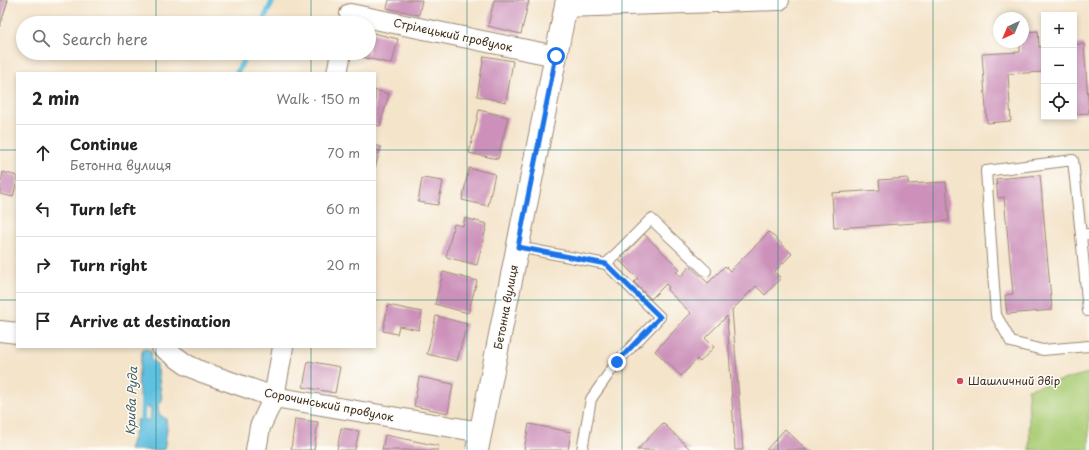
<!DOCTYPE html>
<html lang="en">
<head>
<meta charset="utf-8">
<style>
  :root { --surface:#fff; --page:#f2f2f2; --text:#222; --muted:#767676; --line:#e0e0e0 }
  body { margin:0; font-family:"Playpen Sans",sans-serif; background:var(--page); color:var(--text) }
  .controls { position:absolute; right:12px; top:12px; display:grid; overflow:hidden; border-radius:0px; box-shadow:0 2px 6px #0003 }
  .controls button { width:36px; height:36px; display:grid; place-items:center; padding:0; border:0; border-bottom:1px solid var(--line); background:var(--surface); color:var(--text); font:20px sans-serif }
  .compass { position:absolute; left:993px; top:12px; width:36px; height:36px; border-radius:50%; background:var(--surface); box-shadow:0 2px 6px #0003; rotate:224deg }
  .stop { position:absolute; width:12px; height:12px; margin:-9px; border:3px solid #1a73e8; border-radius:50%; background:#fff }
  .stop.end { background:#1a73e8; border-color:#fff; box-shadow:0 1px 4px #0008 }
  .list { margin:0; padding:0; list-style:none }
  h2 { display:flex; justify-content:space-between; align-items:center; height:52px; margin:0; padding:0 16px; font-size:17px }
  h2 small { font-size:13px; font-weight:400; color:var(--muted) }
  .list li { display:grid; grid-template-columns:26px 1fr auto; gap:12px; align-items:center; box-sizing:border-box; height:56px; padding:0 16px; border-top:1px solid var(--line) }
  .list b { display:block; font-size:15px; white-space:nowrap }
  .list p { margin:0; font-size:13px; white-space:nowrap; color:var(--muted) }
  .list em { font-size:13px; font-style:normal; color:var(--muted) }
  .icon { flex:none; width:22px; height:22px; fill:none; stroke:currentColor; stroke-width:2; stroke-linecap:round; stroke-linejoin:round }
  .map { position:relative; flex:none; width:1089px; height:450px; overflow:hidden }
  .search { position:absolute; background:var(--surface); box-shadow:0 2px 6px #0003; left:16px; top:16px; width:360px; height:44px; display:flex; align-items:center; gap:10px; box-sizing:border-box; padding:0 14px; border-radius:22px; color:var(--muted); font-size:15px }
  .panel { position:absolute; background:var(--surface); box-shadow:0 2px 6px #0003; left:16px; top:72px; width:360px; height:276px; border-radius:0px }
  .map>svg:first-child { display:block }
</style>
</head>
<body>
<div class="map">
<svg width="1089" height="450" viewBox="0 0 1089 450">
  <rect width="100%" height="100%" fill="#fdfcf7"/>
  <filter id="ink" filterUnits="userSpaceOnUse"><feTurbulence type="fractalNoise" baseFrequency=".025" numOctaves="2"/><feDisplacementMap in="SourceGraphic" scale="8" xChannelSelector="R" yChannelSelector="G"/><feConvolveMatrix kernelMatrix="1 2 1 2 8 2 1 2 1" color-interpolation-filters="sRGB"/></filter>
  <filter id="wash" filterUnits="userSpaceOnUse"><feTurbulence type="fractalNoise" baseFrequency=".012" numOctaves="4" result="noise"/><feDisplacementMap in="SourceGraphic" scale="16" xChannelSelector="R" yChannelSelector="G"/><feGaussianBlur stdDeviation="0.9" result="paint"/><feColorMatrix in="noise" values="0 0 0 0 0 0 0 0 0 0 0 0 0 0 0 0 0 1.4 0 .05"/><feComposite in="paint" operator="in"/></filter>
  <g filter="url(#wash)">
    <rect width="100%" height="100%" fill="#f4e4ca"/>
    <path fill="#abcd76" stroke="#737c4a" d="M1089,373V450H1030L1028,389Z"/>
    <path fill="#61c0df" stroke="#4e757e" d="M143,348L152,351L150,359L157,364L162,400L158,407L159,414L166,419L167,429L164,450H129L135,432L137,420H150L151,409C150,408 147,408 146,407C133,395 140,363 143,348Z"/>
    <g fill="none" stroke-linecap="round" stroke-linejoin="round">
      <path stroke="#61c0df" stroke-width="5.5" d="M262,23L273,0
        M237,73L247,53
        M142,428L143,394"/>
    </g>
    <g id="blocks">
      <path fill="#cc90ba" d="M0,0H8L0,26Z
        M389,0H422L419,15L387,8Z
        M494,0H529L521,34L488,26Z
        M1038,31L1039,47L1044,46V72L1008,74L1011,121L987,123L982,54L1020,52V42H1023V32Z
        M369,32L398,39L392,64L362,57L363,53H369Z
        M1074,44H1084L1089,113L1074,114Z
        M484,56L513,61L506,102L477,96Z
        M375,90L389,94L380,126L375,125Z
        M479,110L508,117L498,159L469,153Z
        M375,145L381,147L375,168Z
        M469,168L495,174L488,206L462,200Z
        M3,172L17,176V181L13,197L0,194V182H1Z
        M1040,175L1052,310L1007,314L1005,295L1013,294L1004,197L998,198L996,179Z
        M422,178L443,181L438,205L418,202Z
        M908,178V184L946,182L949,221L834,228L832,193L880,190L879,180Z
        M465,218L487,224L477,265L446,257L454,224L463,226Z
        M769,232L792,254L774,272L781,278L765,295L756,286L732,310L743,450H735L727,316L705,338L714,347L700,362L697,359L681,376L655,351L691,313L667,290L669,287L666,284L651,299L634,282L638,279L619,260L644,234L680,269L676,272L681,276L690,266L708,283L725,266L730,271Z
        M443,272L477,281L468,313L435,304Z
        M388,305L422,312L419,330L399,326L397,334L383,331Z
        M436,316L467,324L457,361L427,354Z
        M308,361L340,367L335,393L303,387Z
        M419,377L453,384L448,413L414,406Z
        M295,419L318,422L314,450H291Z
        M663,423L691,450H637Z
        M529,424L571,432L568,450H524Z
        M341,428L359,431L355,450H337Z
        M785,429L807,450H766Z
        M385,435L439,446L438,450H382Z"/>
    </g>
  </g>
  <g filter="url(#ink)">
    <use href="#blocks" fill-opacity="0" stroke="#988774" stroke-width="1"/>
    <g fill="none" stroke-linecap="round" stroke-linejoin="round">
      <defs>
        <path id="service" d="M1089,234L1081,235L1088,311H1089
          M1081,235L1073,160L986,171L996,315L1011,342L1043,350L1089,346
          M518,247L606,264L660,317L617,362L591,399L582,450
          M606,264L651,219L706,271"/>
        <path id="minor" d="M565,7L779,0
          M350,14L556,56
          M337,73L341,53
          M0,331L17,333
          M162,347L187,365L202,372L274,397L481,432
          M256,450L260,427L274,397L283,347"/>
        <path id="tertiary" d="M477,450L567,0"/>
      </defs>
      <use href="#service" stroke="#988774" stroke-width="12"/>
      <use href="#minor" stroke="#988774" stroke-width="22"/>
      <use href="#tertiary" stroke="#988774" stroke-width="24"/>
      <use href="#service" stroke="#fff" stroke-width="10"/>
      <use href="#minor" stroke="#fff" stroke-width="20"/>
      <use href="#tertiary" stroke="#fff" stroke-width="22"/>
    </g>
  </g>
  <g fill="none" stroke-linecap="round" stroke-linejoin="round" filter="url(#ink)">
    <path stroke="#1a73e8" stroke-width="5" d="M556,56L518,247L606,264L660,317L617,362"/>
  </g>
  <path fill="none" stroke="#0f766e" stroke-width="1" stroke-opacity="0.55" d="M156,0V23M311,0V23M467,0V450M622,0V450M778,0V450M933,0V450M156,53V73M311,53V73M0,150H17M375,150H1089M0,300H17M375,300H1089M156,347V450M311,347V450"/>
  <circle fill="#d1495b" stroke="#fdfcf7" stroke-width="1.5" cx="960" cy="381" r="4"/>
  <g text-anchor="middle" stroke-width="3" stroke-linejoin="round" paint-order="stroke">
    <g font-size="11" fill="#3b2a1e" stroke="#fdfcf7">
      <text transform="translate(453 35) rotate(12)" y="4">Стрілецький провулок</text>
      <text transform="translate(506 307) rotate(-79)" y="4">Бетонна вулиця</text>
      <text transform="translate(329 405) rotate(11)" y="4">Сорочинський провулок</text>
    </g>
    <g font-size="11" fill="#3b2a1e" stroke="#fdfcf7" text-anchor="start">
      <text x="968" y="385">Шашличний двір</text>
    </g>
    <g font-size="12" font-style="italic" fill="#485e62" stroke="#fdfcf7">
      <text transform="translate(132 401) rotate(-88)" y="4">Крива Руда</text>
    </g>
  </g>
</svg>
<div class="controls">
<button>+</button>
<button>−</button>
<button><svg class="icon" aria-label="locate" viewBox="0 0 24 24"><circle cx="12" cy="12" r="6"/><path d="M12 2v4M12 18v4M2 12h4M18 12h4"/></svg></button>
</div>
<svg class="compass" viewBox="-18 -18 36 36"><path d="M0-13l5 13h-10z" fill="#e53935"/><path d="M0 13l5-13h-10z" fill="#767676"/></svg>
<div class="stop" style="left:556px;top:56px"></div>
<div class="stop end" style="left:617px;top:362px"></div>
<div class="search"><svg class="icon" aria-label="search" viewBox="0 0 24 24"><circle cx="10" cy="10" r="6"/><path d="M15 15l6 6"/></svg>Search here</div>
<section class="panel">
<h2>2 min<small>Walk · 150 m</small></h2>
<ul class="list">
<li><svg class="icon" aria-label="ahead" viewBox="0 0 24 24"><path d="M12 20V5M6 11l6-6 6 6"/></svg><div><b>Continue</b><p>Бетонна вулиця</p></div><em>70 m</em></li>
<li><svg class="icon" aria-label="left" viewBox="0 0 24 24"><path d="M17 20v-9H6M10 6l-5 5 5 5"/></svg><div><b>Turn left</b></div><em>60 m</em></li>
<li><svg class="icon" aria-label="right" viewBox="0 0 24 24"><path d="M7 20v-9h11M14 6l5 5-5 5"/></svg><div><b>Turn right</b></div><em>20 m</em></li>
<li><svg class="icon" aria-label="arrive" viewBox="0 0 24 24"><path d="M6 21V4h12l-3 4 3 4H6"/></svg><div><b>Arrive at destination</b></div></li>
</ul>
</section>
</div>
</body>
</html>
